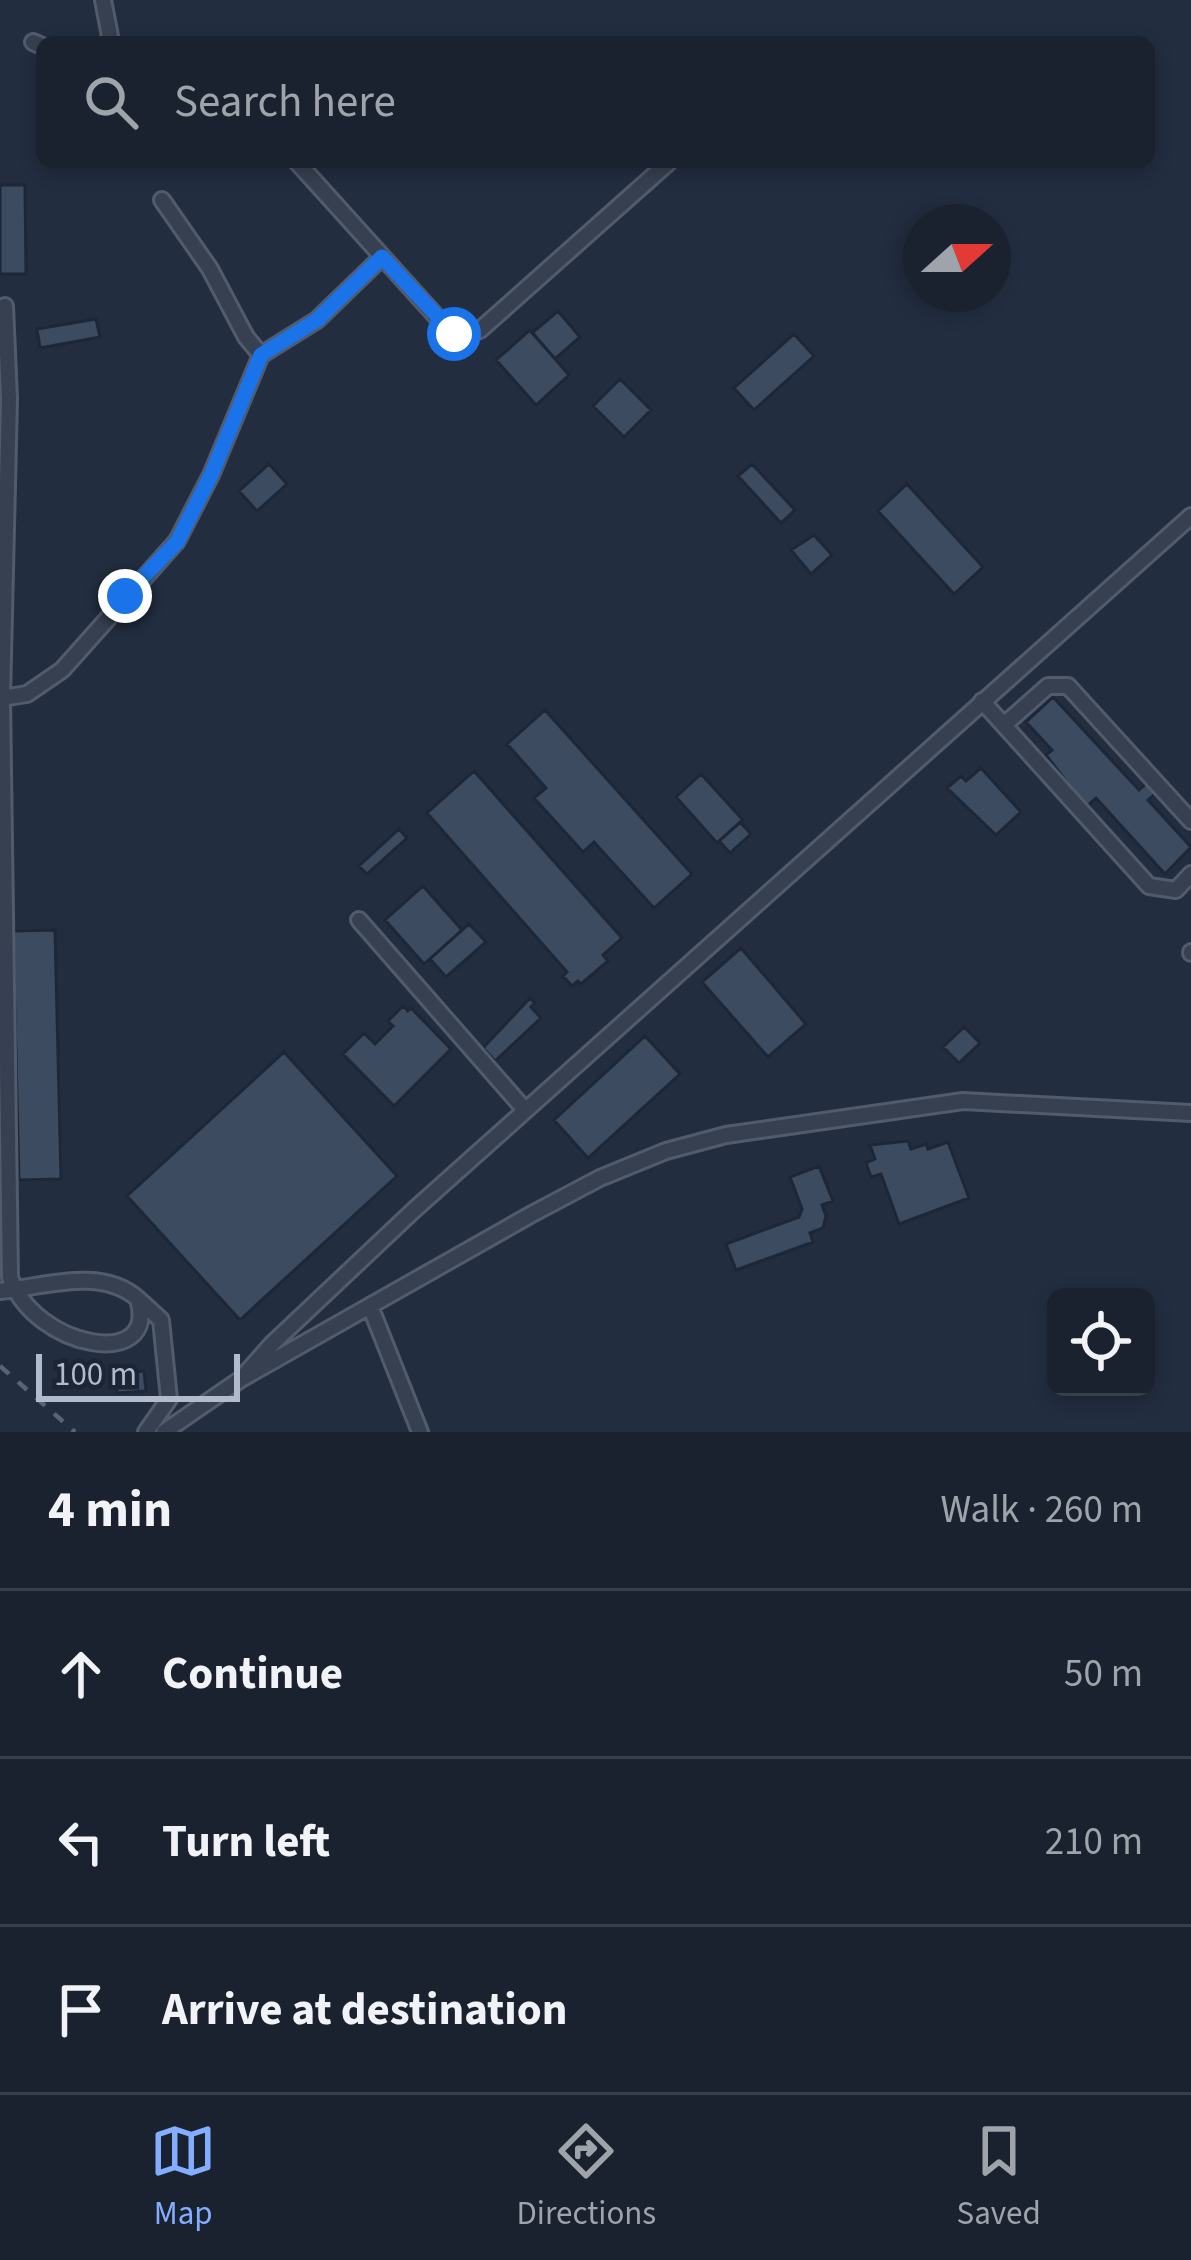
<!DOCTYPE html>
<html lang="en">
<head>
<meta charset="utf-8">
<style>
  :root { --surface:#1a2230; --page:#232a38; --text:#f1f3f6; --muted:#9fa4ab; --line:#383f4c; --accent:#83adff }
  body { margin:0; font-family:"Source Sans 3",sans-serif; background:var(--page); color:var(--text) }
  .controls { position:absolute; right:36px; bottom:36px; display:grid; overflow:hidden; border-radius:18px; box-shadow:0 6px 18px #0003 }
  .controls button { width:108px; height:108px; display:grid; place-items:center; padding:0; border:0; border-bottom:3px solid var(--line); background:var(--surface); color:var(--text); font:60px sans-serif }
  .compass { position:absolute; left:903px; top:204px; width:108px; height:108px; border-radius:50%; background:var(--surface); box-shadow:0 6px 18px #0003; rotate:69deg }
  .scale { position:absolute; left:36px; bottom:30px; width:204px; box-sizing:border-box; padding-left:12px; border:6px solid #b2bbcb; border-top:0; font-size:33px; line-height:42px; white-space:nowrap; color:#b2bbcb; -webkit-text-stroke:9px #1b2535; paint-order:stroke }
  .stop { position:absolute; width:36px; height:36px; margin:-27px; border:9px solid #1a73e8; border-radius:50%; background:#fff }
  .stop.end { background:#1a73e8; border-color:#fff; box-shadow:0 3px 12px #0008 }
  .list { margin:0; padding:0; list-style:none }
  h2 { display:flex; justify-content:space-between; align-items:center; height:156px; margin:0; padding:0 48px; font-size:51px }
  h2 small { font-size:39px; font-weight:400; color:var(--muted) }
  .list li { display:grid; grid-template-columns:78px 1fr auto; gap:36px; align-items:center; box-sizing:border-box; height:168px; padding:0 48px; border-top:3px solid var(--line) }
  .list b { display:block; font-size:45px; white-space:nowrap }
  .list em { font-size:39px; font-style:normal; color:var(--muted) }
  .icon { flex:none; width:66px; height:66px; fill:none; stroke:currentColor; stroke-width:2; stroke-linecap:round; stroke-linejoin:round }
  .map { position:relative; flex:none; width:1191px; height:1432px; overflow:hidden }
  .search { position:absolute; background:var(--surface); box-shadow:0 6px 18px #0003; left:36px; right:36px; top:36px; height:132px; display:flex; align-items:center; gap:30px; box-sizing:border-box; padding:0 42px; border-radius:18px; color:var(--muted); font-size:45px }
  .sheet { height:660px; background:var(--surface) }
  nav { display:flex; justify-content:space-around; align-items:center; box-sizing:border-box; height:168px; border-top:3px solid var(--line); background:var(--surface); font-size:33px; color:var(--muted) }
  nav a { display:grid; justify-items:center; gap:6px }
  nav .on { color:var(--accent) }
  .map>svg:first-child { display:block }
</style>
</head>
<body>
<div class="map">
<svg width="1191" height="1432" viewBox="0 0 1191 1432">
  <rect width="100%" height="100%" fill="#222d40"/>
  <path fill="#3d4b60" stroke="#1d2737" stroke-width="3" d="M0,185H25L26,274H0Z
    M558,311L580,337L555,359L532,333Z
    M96,319L100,337L40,348L37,329Z
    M530,330L569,375L536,405L496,360Z
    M794,334L814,356L754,410L734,388Z
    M620,379L651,410L624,437L593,406Z
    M269,464L287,484L257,511L239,491Z
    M752,464L795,510L781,523L738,476Z
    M907,484L983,567L954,594L878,511Z
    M814,535L832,555L811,574L791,550Z
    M1053,697L1139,790L1148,782L1157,792L1148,800L1191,847L1165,874L1096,798L1086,807L1046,755L1052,750L1026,722Z
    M545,710L692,874L654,908L594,842L583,852L534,798L546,788L507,744Z
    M981,768L1021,812L996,835L947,788L961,776L966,781Z
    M474,771L622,938L603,955L608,961L581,984L578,981L572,986L563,976L567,972L427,813Z
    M701,774L743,820L717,843L676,797Z
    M740,822L751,834L730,853L719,841Z
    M399,829L407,838L367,874L359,866Z
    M423,886L462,930L424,964L385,920Z
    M469,924L486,942L446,977L430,959Z
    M55,930L61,1179L19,1180L13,931Z
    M741,948L806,1024L768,1057L702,982Z
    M530,998L535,1003L531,1007L541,1018L495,1061L483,1048Z
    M403,1006L408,1011L411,1008L451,1049L394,1106L343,1054L364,1033L375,1044L393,1026L388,1021Z
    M964,1027L980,1043L959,1063L943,1047Z
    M645,1036L680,1074L588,1158L554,1120Z
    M284,1052L397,1176L240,1320L127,1196Z
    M908,1141L911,1149L926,1144L928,1149L948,1142L969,1198L899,1224L881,1174L871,1177L866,1163L875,1159L870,1145Z
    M819,1166L833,1201L822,1205L826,1216L823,1228L810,1233L813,1242L736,1270L726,1244L799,1217L802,1209L790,1177Z
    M144,1371L146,1391L117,1393L116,1373Z"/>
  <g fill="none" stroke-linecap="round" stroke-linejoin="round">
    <defs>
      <path id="minor" d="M103,0L110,36L107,42
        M33,42L42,46
        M297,162L444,325C456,336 464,336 480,330L669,162
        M162,200L210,269L246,337L261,355
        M2,698L27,694L62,670L177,541L211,475L261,355L317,320L382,257
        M982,701L1149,886L1176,890L1191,874
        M1004,725L1048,686H1068L1191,821
        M359,920L525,1110
        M1191,952V953
        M0,1291C44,1287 101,1266 138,1299C160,1372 34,1348 10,1277L2,698L9,399L5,306
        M138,1299L161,1320L169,1399L146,1432
        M370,1306L420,1432
        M241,1379L273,1343L414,1210L1191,516
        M164,1432L241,1379L532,1214L600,1178L666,1151L726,1135L963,1101L1191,1113"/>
    </defs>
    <use href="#minor" stroke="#515b6b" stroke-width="20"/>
    <use href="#minor" stroke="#364050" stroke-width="14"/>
    <path stroke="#586378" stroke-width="4.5" stroke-dasharray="12 12" stroke-linecap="butt" d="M0,1366L75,1432"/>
  </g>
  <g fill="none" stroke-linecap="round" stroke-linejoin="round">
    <path stroke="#1a73e8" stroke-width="15" d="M125,596L177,542L211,475L261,355L317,320L382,257L454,334"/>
  </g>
</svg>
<div class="controls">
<button><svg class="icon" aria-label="locate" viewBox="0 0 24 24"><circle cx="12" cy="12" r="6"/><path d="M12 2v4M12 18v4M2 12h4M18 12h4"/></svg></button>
</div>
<svg class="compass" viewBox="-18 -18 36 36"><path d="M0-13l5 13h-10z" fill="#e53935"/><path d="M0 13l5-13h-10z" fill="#9fa4ab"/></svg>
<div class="scale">100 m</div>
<div class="stop" style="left:454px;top:334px"></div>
<div class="stop end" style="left:125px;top:596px"></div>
<div class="search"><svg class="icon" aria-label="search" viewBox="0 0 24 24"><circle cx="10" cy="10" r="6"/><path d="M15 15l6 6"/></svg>Search here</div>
</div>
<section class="sheet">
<h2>4 min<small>Walk · 260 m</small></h2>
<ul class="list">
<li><svg class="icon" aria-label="ahead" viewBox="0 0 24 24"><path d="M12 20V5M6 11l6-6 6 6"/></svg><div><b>Continue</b></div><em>50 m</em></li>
<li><svg class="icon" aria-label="left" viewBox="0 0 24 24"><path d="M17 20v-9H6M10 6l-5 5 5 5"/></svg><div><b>Turn left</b></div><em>210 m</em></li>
<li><svg class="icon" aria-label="arrive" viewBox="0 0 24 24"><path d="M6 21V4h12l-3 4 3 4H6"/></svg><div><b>Arrive at destination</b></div></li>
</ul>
</section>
<nav>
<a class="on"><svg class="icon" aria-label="map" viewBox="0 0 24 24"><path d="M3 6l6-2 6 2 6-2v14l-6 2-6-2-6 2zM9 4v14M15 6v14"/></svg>Map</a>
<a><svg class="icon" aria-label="directions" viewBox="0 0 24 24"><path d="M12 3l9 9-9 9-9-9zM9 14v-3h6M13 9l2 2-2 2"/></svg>Directions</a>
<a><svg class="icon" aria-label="saved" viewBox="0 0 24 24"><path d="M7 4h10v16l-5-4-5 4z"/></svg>Saved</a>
</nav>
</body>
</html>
